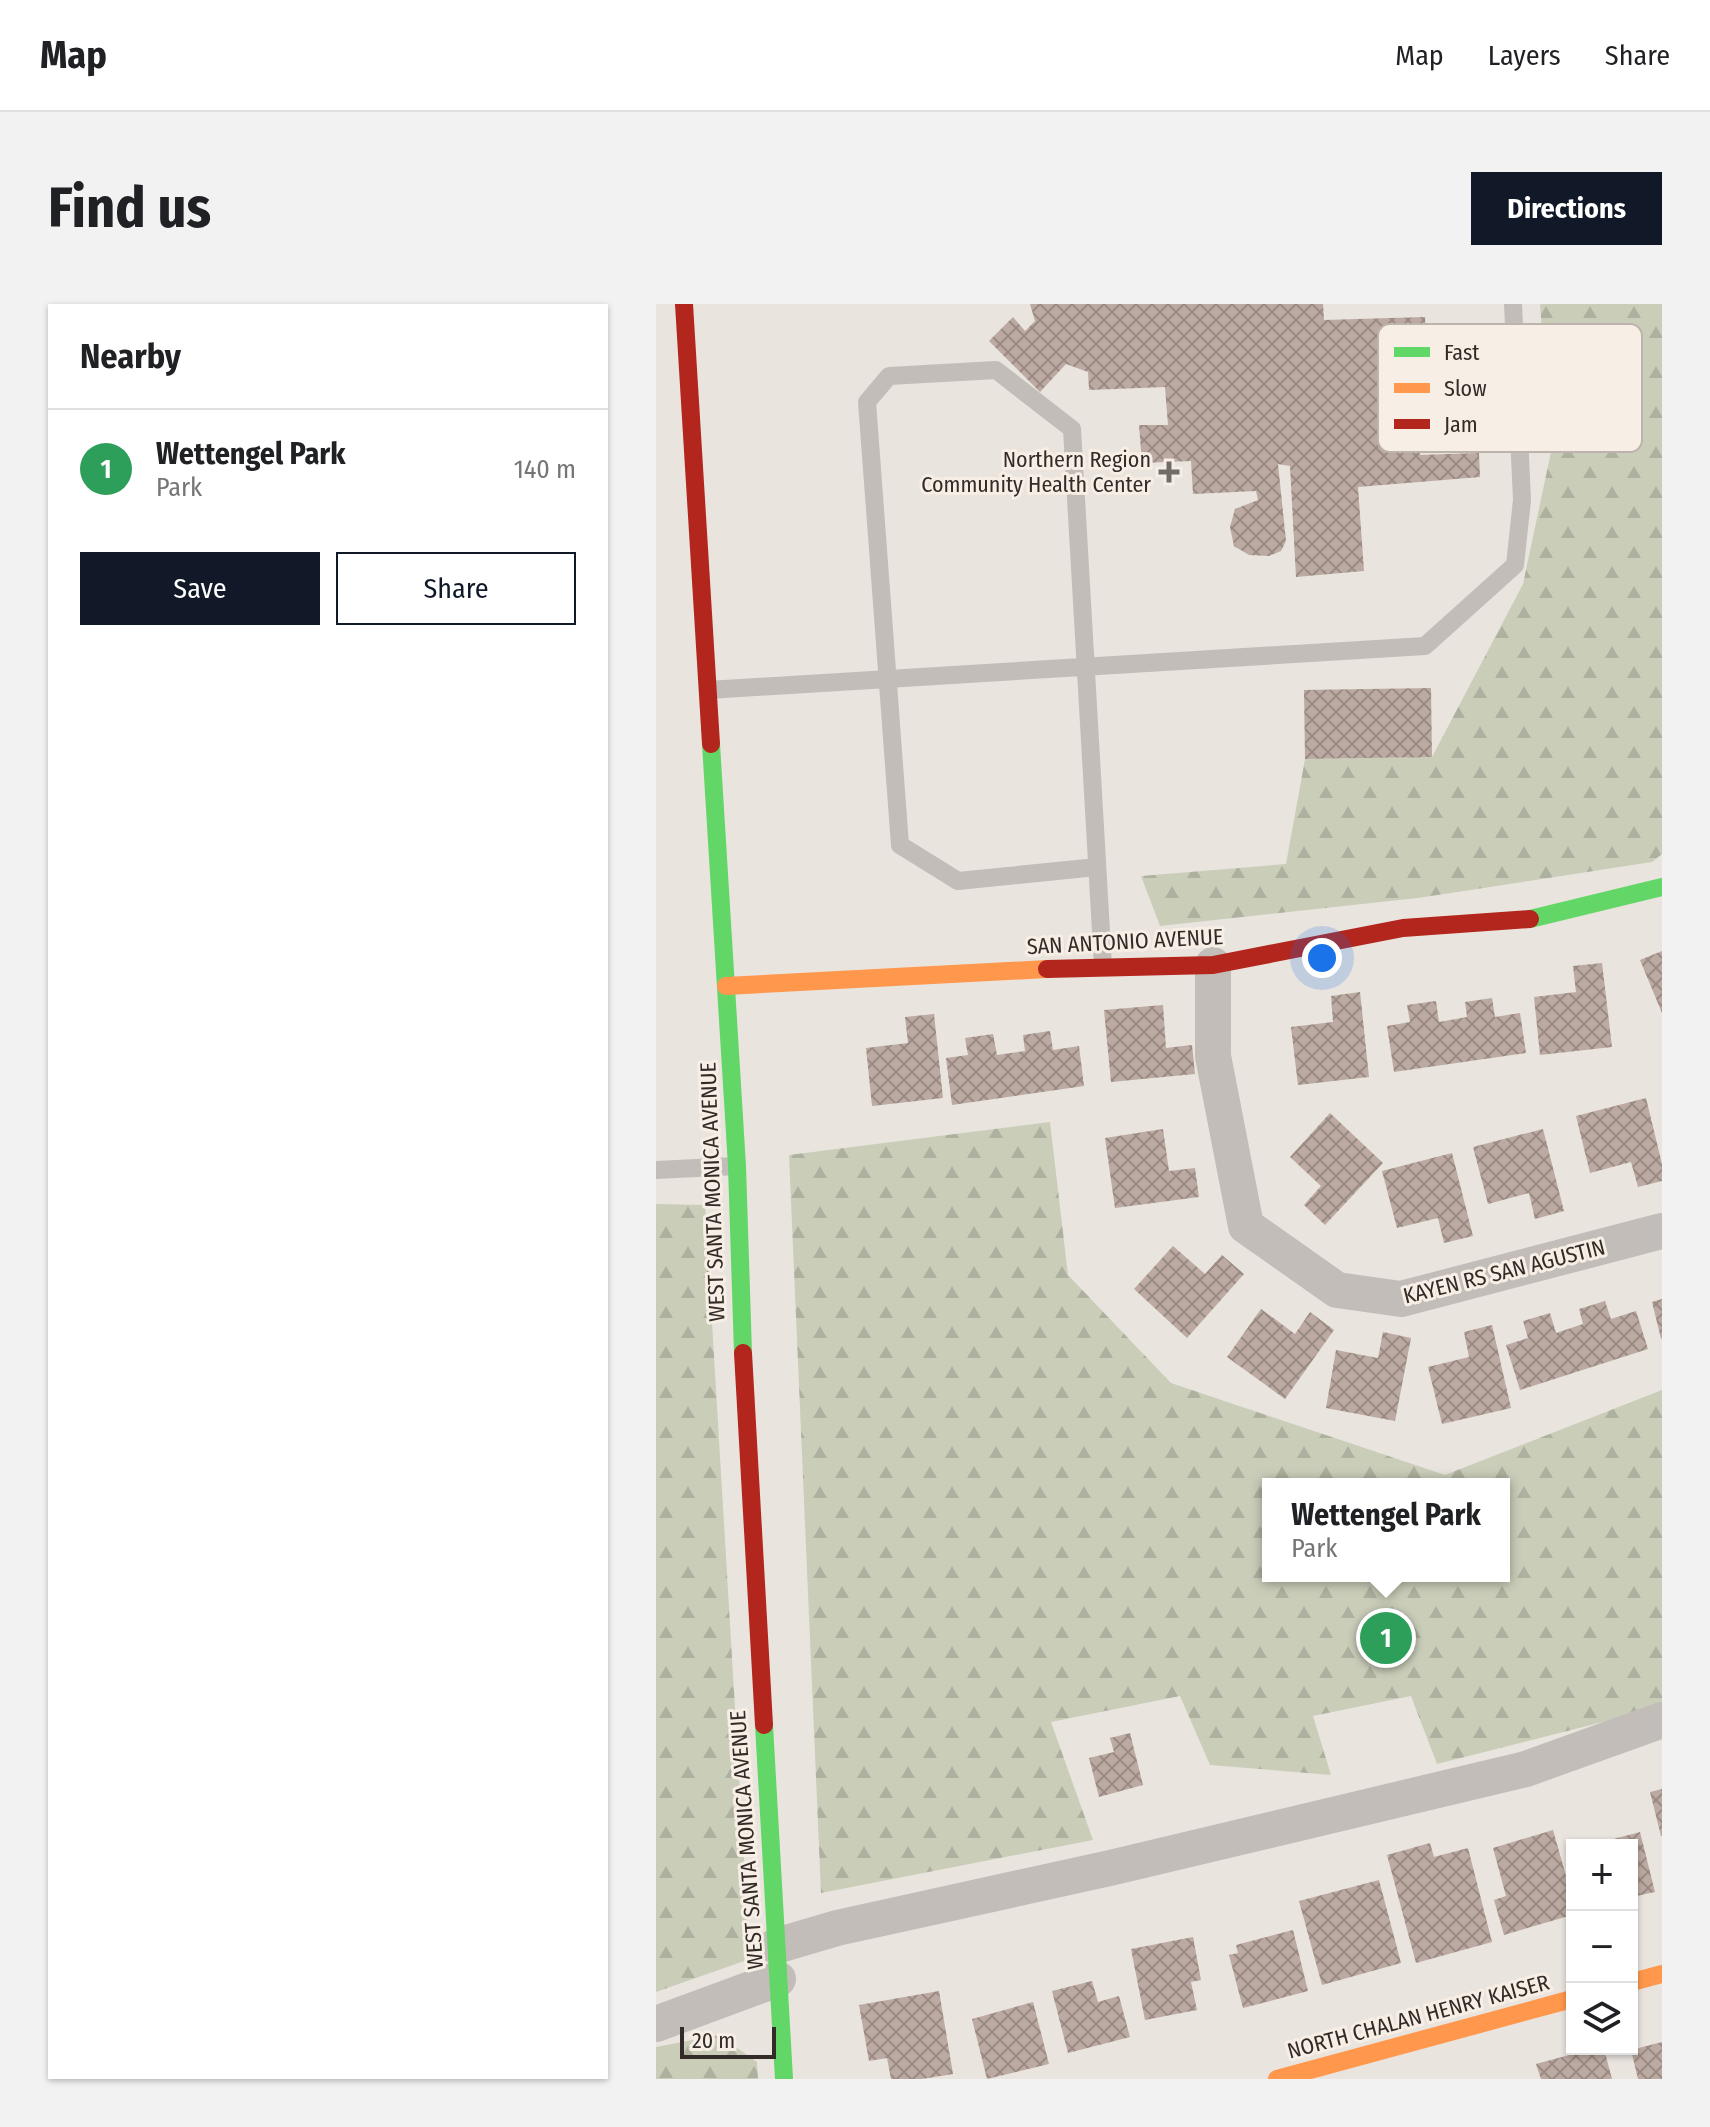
<!DOCTYPE html>
<html lang="en">
<head>
<meta charset="utf-8">
<style>
  :root { --surface:#fff; --page:#f2f2f2; --text:#202124; --muted:#757577; --line:#e0e0e0; --accent:#111827 }
  body { margin:0; font-family:"Fira Sans Condensed",sans-serif; background:var(--page); color:var(--text) }
  .controls { position:absolute; right:24px; bottom:24px; display:grid; overflow:hidden; border-radius:0px; box-shadow:0 2px 6px #0004 }
  .controls button { width:72px; height:72px; display:grid; place-items:center; padding:0; border:0; border-bottom:2px solid var(--line); background:var(--surface); color:var(--text); font:40px sans-serif }
  .scale { position:absolute; left:24px; bottom:20px; width:96px; box-sizing:border-box; padding-left:8px; border:4px solid #322b27; border-top:0; font-size:22px; line-height:28px; white-space:nowrap; color:#322b27; -webkit-text-stroke:6px #f7efe5; paint-order:stroke }
  .you { position:absolute; left:666px; top:654px; width:28px; height:28px; margin:-20px; border:6px solid #fff; border-radius:50%; background:#1a73e8; box-shadow:0 0 0 12px #1a73e833 }
  .badge { display:grid; place-items:center; width:52px; height:52px; border-radius:50%; background:var(--accent); color:#fff; font-size:26px; font-weight:700 }
  .pin { position:absolute; translate:-50% -50%; border:4px solid #fff; box-shadow:0 2px 8px #0006 }
  .popup { position:absolute; left:606px; top:1174px; width:248px; height:104px; box-sizing:border-box; display:grid; place-content:center; border-radius:0px; background:var(--surface); filter:drop-shadow(0 2px 6px #0005); font-size:26px; white-space:nowrap; color:var(--muted) }
  .popup b { font-size:30px; color:var(--text) }
  .popup::after { content:''; position:absolute; left:50%; top:100%; margin-left:-16px; border:16px solid transparent; border-top-color:var(--surface) }
  .list { margin:0; padding:0; list-style:none }
  h2 { display:flex; justify-content:space-between; align-items:center; height:104px; margin:0; padding:0 32px; font-size:34px }
  h2 small { font-size:26px; font-weight:400; color:var(--muted) }
  .list li { display:grid; grid-template-columns:52px 1fr auto; gap:24px; align-items:center; box-sizing:border-box; height:120px; padding:0 32px; border-top:2px solid var(--line) }
  .list b { display:block; font-size:30px; white-space:nowrap }
  .list p { margin:0; font-size:26px; white-space:nowrap; color:var(--muted) }
  .list em { font-size:26px; font-style:normal; color:var(--muted) }
  .actions { display:flex; gap:16px; padding:24px 32px }
  .actions a { flex:1; padding:18px 0; border:2px solid var(--accent); border-radius:0px; text-align:center; font-size:28px; color:var(--accent) }
  .actions .main { background:var(--accent); color:#fff }
  .icon { flex:none; width:44px; height:44px; fill:none; stroke:currentColor; stroke-width:2; stroke-linecap:round; stroke-linejoin:round }
  .map { position:relative; flex:none; width:1006px; height:1775px; overflow:hidden; border-radius:0px }
  header { display:flex; align-items:center; gap:48px; box-sizing:border-box; height:112px; padding:0 40px; background:var(--surface); border-bottom:2px solid var(--line) }
  header strong { font-size:38px }
  nav { display:flex; gap:44px; margin-inline-start:auto; font-size:28px }
  .intro { display:flex; align-items:center; justify-content:space-between; box-sizing:border-box; height:192px; padding:0 48px }
  h1 { margin:0; font-size:56px }
  .button { padding:20px 36px; border-radius:0px; background:var(--accent); color:#fff; font-size:28px; font-weight:700 }
  main { display:flex; gap:48px; padding:0 48px }
  aside { flex:1; background:var(--surface); border-radius:0px; box-shadow:0 2px 6px #0004 }
  .map>svg:first-child { display:block }
</style>
</head>
<body>
<header>
<strong>Map</strong>
<nav><a>Map</a><a>Layers</a><a>Share</a></nav>
</header>
<div class="intro"><h1>Find us</h1><a class="button">Directions</a></div>
<main>
<aside>
<h2>Nearby<small></small></h2>
<ul class="list">
<li><span class="badge" style="background:#2e9e5b">1</span><div><b>Wettengel Park</b><p>Park</p></div><em>140 m</em></li>
</ul>
<div class="actions"><a class="main">Save</a><a>Share</a></div>
</aside>
<div class="map">
<svg width="1006" height="1775" viewBox="0 0 1006 1775">
  <defs>
    <pattern id="forest-firs" width="22" height="20" patternUnits="userSpaceOnUse" patternTransform="scale(2)"><rect width="22" height="20" fill="#caceb9"/><path d="M5 1l3.5 6h-7zM16 11l3.5 6h-7z" fill="#aeb19f"/></pattern>
    <pattern id="building-cross-hatch" width="8" height="8" patternUnits="userSpaceOnUse" patternTransform="scale(2)"><rect width="8" height="8" fill="#bcaaa2"/><path d="M0 0l8 8M0 8l8-8" fill="none" stroke="#998b84"/></pattern>
  </defs>
  <rect width="100%" height="100%" fill="#eae4de"/>
  <path fill="url(#forest-firs)" fill-rule="evenodd" d="M884,0H1006V550L996,558L762,594L504,622L485,572L630,560L649,455L776,453L867,280L895,148Z
    M394,818L412,971L515,1079L789,1171L1006,1086V1403L781,1460L755,1392L657,1412L675,1471L554,1461L524,1392L395,1418L437,1536L165,1589L133,851ZM612,1180H848V1272H612Z
    M0,900L49,901L94,1655L0,1688Z
    M63,1731L101,1758L102,1775H0V1743Z"/>
  <path fill="url(#building-cross-hatch)" d="M374,0H667L668,16L769,13L774,120L764,124V151L823,149L824,173L702,183L708,267L640,273L634,162L622,160L630,237L625,247L613,252L593,251L578,242L574,223L579,205L602,196L600,187L537,190L535,157L486,159L483,121H512L509,83L433,86L432,68L410,60L384,88L333,37L357,13L369,27L379,17Z
    M775,384L776,453L649,455L648,386Z
    M1006,647V709L984,656Z
    M946,659L956,743L884,751L878,693L920,688L917,662Z
    M704,688L713,773L642,781L635,723L677,718L675,692Z
    M836,694L839,713L864,709L870,749L738,768L731,722L754,718L751,701L780,697L783,718L811,713L809,698Z
    M507,701L510,744L536,741L539,770L455,778L448,706Z
    M278,710L287,794L216,802L210,744L252,739L249,713Z
    M394,727L397,746L423,742L428,782L296,801L290,754L312,751L309,734L337,730L341,751L369,747L367,731Z
    M990,794L1006,860V877L982,883L975,858L934,869L920,812Z
    M674,809L727,859L669,921L648,901L665,882L634,853Z
    M507,825L513,867L539,864L543,893L459,904L449,834Z
    M887,825L908,907L879,915L873,889L832,900L817,843Z
    M796,849L817,932L788,939L782,914L741,924L726,867Z
    M517,942L549,970L566,951L588,970L531,1034L478,985Z
    M1006,995V1034L1005,1035L996,998Z
    M949,997L955,1015L980,1007L992,1045L864,1086L850,1041L872,1034L867,1017L894,1009L900,1029L927,1020L923,1005Z
    M605,1005L639,1030L654,1008L678,1026L629,1095L571,1053Z
    M836,1021L855,1104L786,1120L772,1063L813,1053L808,1028Z
    M727,1028L755,1034L739,1117L670,1104L680,1046L722,1054Z
    M474,1429L487,1481L443,1493L433,1454L458,1448L454,1434Z
    M1006,1485V1532H1005L994,1488Z
    M897,1526L916,1593V1611L848,1631L838,1596L850,1592L837,1544Z
    M984,1528L999,1588L976,1593V1541L939,1540Z
    M774,1539L778,1553L812,1544L836,1638L760,1659L731,1551Z
    M723,1576L745,1659L666,1681L643,1597Z
    M637,1626L652,1687L587,1704L573,1651L582,1649L580,1641Z
    M537,1633L545,1676L535,1678L541,1706L489,1716L475,1645Z
    M436,1677L442,1698L463,1692L474,1733L412,1749L396,1687Z
    M283,1687L297,1770L266,1775H235L231,1754L213,1757L203,1701Z
    M377,1698L393,1760L331,1775L316,1715Z
    M1006,1738V1775H982L975,1746Z
    M935,1745H948L956,1775H885L880,1760Z"/>
  <g fill="none" stroke-linecap="round" stroke-linejoin="round">
    <path stroke="#c2bdb8" stroke-width="18" d="M52,386L769,342L859,261L866,196L857,0
      M441,563L302,577L244,541L211,98L233,72L340,66L416,125L447,662
      M0,866L81,862"/>
    <path stroke="#c2bdb8" stroke-width="36" d="M557,661V752L590,922L681,986L745,995L1006,927
      M120,1642L181,1624L454,1564L870,1465L1006,1416
      M0,1720L122,1675"/>
    <path stroke="#63d668" stroke-width="18" d="M55,440L81,862L87,1049
      M874,615L1006,583
      M108,1421L128,1775"/>
    <path stroke="#ff974d" stroke-width="18" d="M70,682L391,665
      M976,1678L1006,1670
      M621,1775L916,1695"/>
    <path stroke="#b3261e" stroke-width="18" d="M28,0L55,440
      M391,665L557,661L747,624L874,615
      M87,1049L108,1421"/>
  </g>
  <path fill="#726c67" stroke="#f7efe5" stroke-width="3" d="M509 156h8v8h8v8h-8v8h-8v-8h-8v-8h8z"/>
  <g text-anchor="middle" stroke-width="6" stroke-linejoin="round" paint-order="stroke">
    <g font-size="22" fill="#322b27" stroke="#f7efe5" text-anchor="end">
      <text x="495" y="163">Northern Region<tspan x="495" dy="25">Community Health Center</tspan></text>
    </g>
    <g font-size="22" fill="#322b27" stroke="#f7efe5">
      <text transform="translate(469 637) rotate(-3)" y="8">SAN ANTONIO AVENUE</text>
      <text transform="translate(56 888) rotate(-92)" y="8">WEST SANTA MONICA AVENUE</text>
      <text transform="translate(848 967) rotate(-14)" y="8">KAYEN RS SAN AGUSTIN</text>
      <text transform="translate(90 1536) rotate(-94)" y="8">WEST SANTA MONICA AVENUE</text>
      <text transform="translate(762 1712) rotate(-15)" y="8">NORTH CHALAN HENRY KAISER</text>
    </g>
  </g>
  <rect x="722" y="20" width="264" height="128" rx="12" fill="#f7efe5" stroke="#bcb4ac" stroke-width="2"/>
  <rect x="738" y="43" width="36" height="10" fill="#63d668"/>
  <rect x="738" y="79" width="36" height="10" fill="#ff974d"/>
  <rect x="738" y="115" width="36" height="10" fill="#b3261e"/>
  <g font-size="22" fill="#322b27">
    <text x="788" y="56">Fast</text>
    <text x="788" y="92">Slow</text>
    <text x="788" y="128">Jam</text>
  </g>
</svg>
<div class="controls">
<button>+</button>
<button>−</button>
<button><svg class="icon" aria-label="layers" viewBox="0 0 24 24"><path d="M12 4l9 5-9 5-9-5zM3 14l9 5 9-5"/></svg></button>
</div>
<div class="scale">20 m</div>
<div class="you"></div>
<div class="pin badge" style="left:730px;top:1334px;background:#2e9e5b">1</div>
<div class="popup"><b>Wettengel Park</b>Park</div>
</div>
</main>
</body>
</html>
